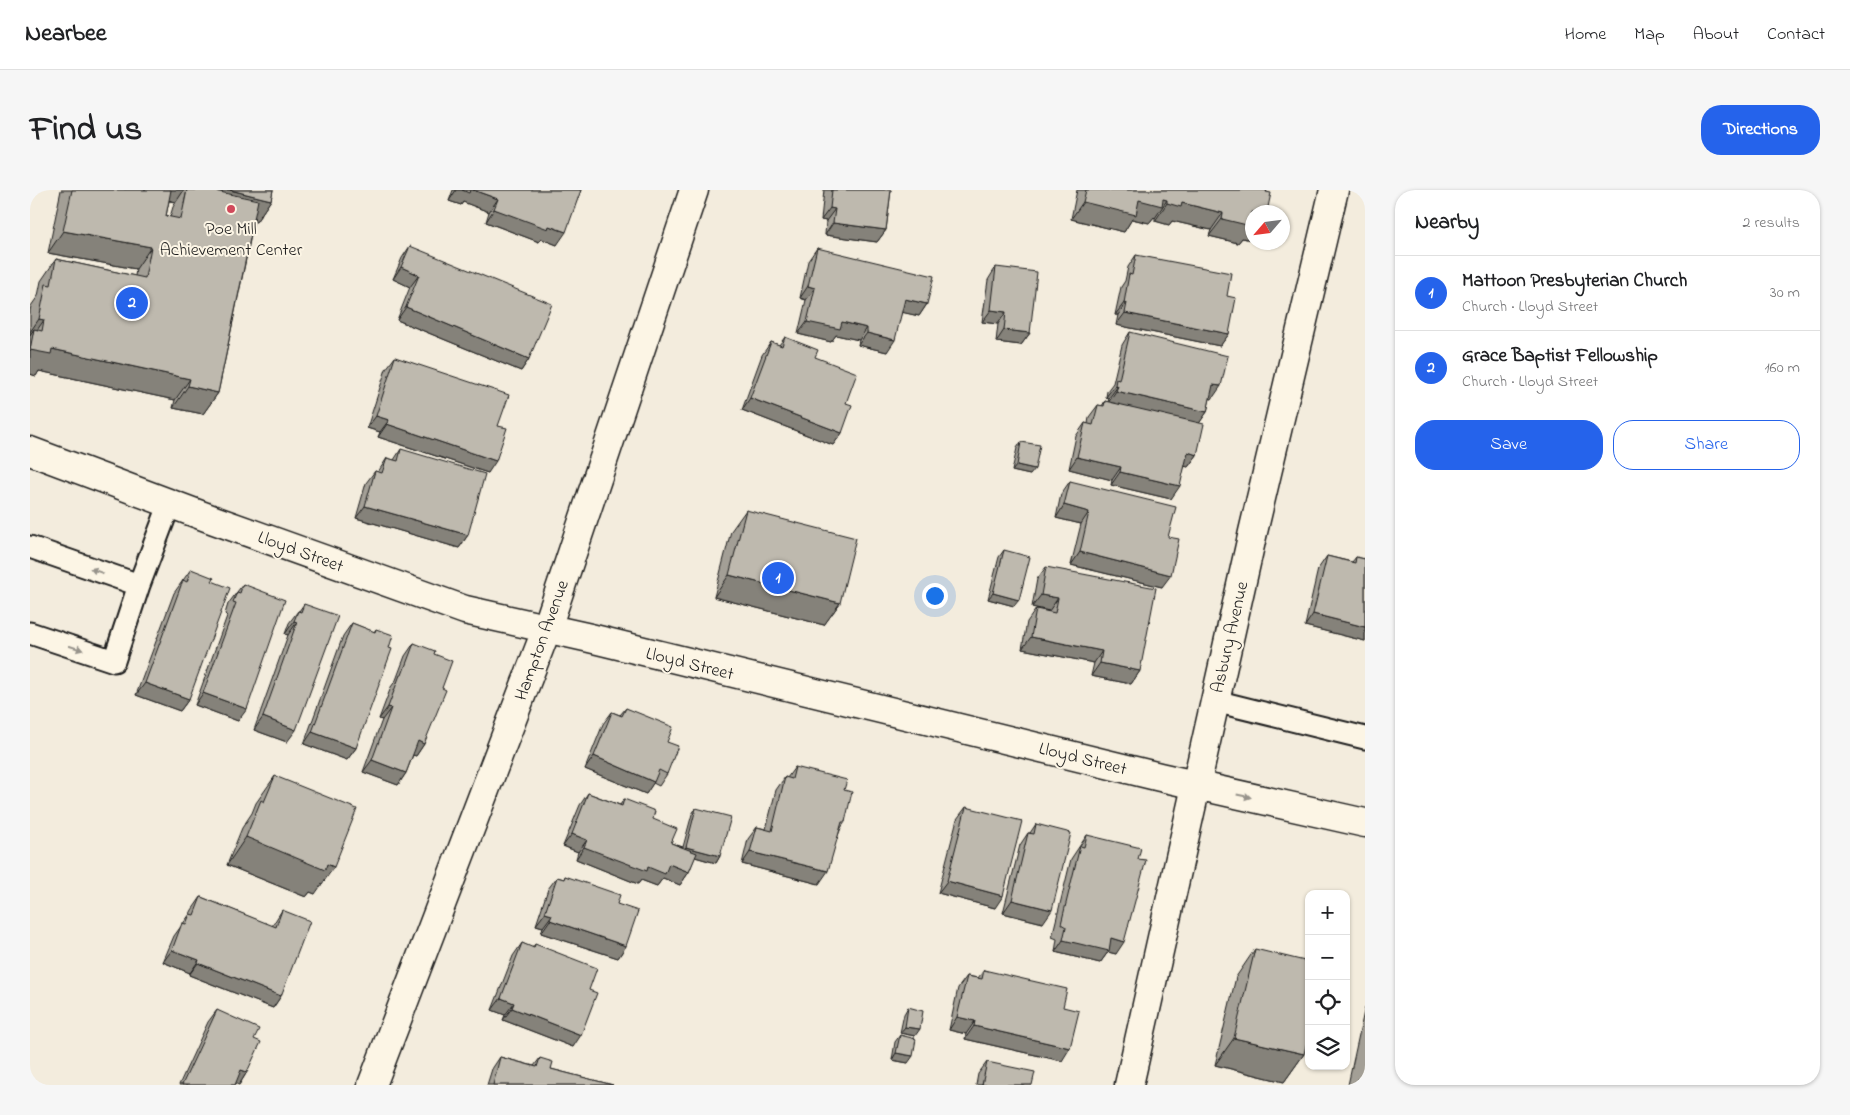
<!DOCTYPE html>
<html lang="en">
<head>
<meta charset="utf-8">
<style>
  :root { --surface:#fff; --page:#f6f6f6; --text:#202124; --muted:#757577; --line:#e0e0e0; --accent:#2563eb }
  body { margin:0; font-family:"Indie Flower",sans-serif; background:var(--page); color:var(--text) }
  .controls { position:absolute; right:15px; bottom:15px; display:grid; overflow:hidden; border-radius:10px; box-shadow:0 1px 4px #0004 }
  .controls button { width:45px; height:45px; display:grid; place-items:center; padding:0; border:0; border-bottom:1px solid var(--line); background:var(--surface); color:var(--text); font:25px sans-serif }
  .compass { position:absolute; left:1215px; top:15px; width:45px; height:45px; border-radius:50%; background:var(--surface); box-shadow:0 1px 4px #0004; rotate:242deg }
  .you { position:absolute; left:904px; top:405px; width:18px; height:18px; margin:-12px; border:4px solid #fff; border-radius:50%; background:#1a73e8; box-shadow:0 0 0 8px #1a73e833 }
  .badge { display:grid; place-items:center; width:32px; height:32px; border-radius:50%; background:var(--accent); color:#fff; font-size:16px; font-weight:700 }
  .pin { position:absolute; translate:-50% -50%; border:2px solid #fff; box-shadow:0 1px 5px #0006 }
  .list { margin:0; padding:0; list-style:none }
  h2 { display:flex; justify-content:space-between; align-items:center; height:65px; margin:0; padding:0 20px; font-size:21px }
  h2 small { font-size:16px; font-weight:400; color:var(--muted) }
  .list li { display:grid; grid-template-columns:32px 1fr auto; gap:15px; align-items:center; box-sizing:border-box; height:75px; padding:0 20px; border-top:1px solid var(--line) }
  .list b { display:block; font-size:19px; white-space:nowrap }
  .list p { margin:0; font-size:16px; white-space:nowrap; color:var(--muted) }
  .list em { font-size:16px; font-style:normal; color:var(--muted) }
  .actions { display:flex; gap:10px; padding:15px 20px }
  .actions a { flex:1; padding:11px 0; border:1px solid var(--accent); border-radius:20px; text-align:center; font-size:18px; color:var(--accent) }
  .actions .main { background:var(--accent); color:#fff }
  .icon { flex:none; width:28px; height:28px; fill:none; stroke:currentColor; stroke-width:2; stroke-linecap:round; stroke-linejoin:round }
  .map { position:relative; flex:none; width:1335px; height:895px; overflow:hidden; border-radius:20px }
  header { display:flex; align-items:center; gap:30px; box-sizing:border-box; height:70px; padding:0 25px; background:var(--surface); border-bottom:1px solid var(--line) }
  header strong { font-size:24px }
  nav { display:flex; gap:28px; margin-inline-start:auto; font-size:18px }
  .intro { display:flex; align-items:center; justify-content:space-between; box-sizing:border-box; height:120px; padding:0 30px }
  h1 { margin:0; font-size:35px }
  .button { padding:12px 22px; border-radius:20px; background:var(--accent); color:#fff; font-size:18px; font-weight:700 }
  main { display:flex; gap:30px; padding:0 30px }
  aside { flex:1; background:var(--surface); border-radius:20px; box-shadow:0 1px 4px #0004 }
  .map>svg:first-child { display:block }
</style>
</head>
<body>
<header>
<strong>Nearbee</strong>
<nav><a>Home</a><a>Map</a><a>About</a><a>Contact</a></nav>
</header>
<div class="intro"><h1>Find us</h1><a class="button">Directions</a></div>
<main>
<div class="map">
<svg width="1335" height="895" viewBox="0 0 1335 895">
  <rect width="100%" height="100%" fill="#f3ecdd"/>
  <filter id="ink" filterUnits="userSpaceOnUse"><feTurbulence type="fractalNoise" baseFrequency=".02" numOctaves="2"/><feDisplacementMap in="SourceGraphic" scale="10" xChannelSelector="R" yChannelSelector="G"/><feConvolveMatrix kernelMatrix="1 2 1 2 8 2 1 2 1" color-interpolation-filters="sRGB"/></filter>
  <g filter="url(#ink)">
    <g fill="none" stroke-linecap="round" stroke-linejoin="round">
      <defs>
        <path id="lane" d="M0,357L109,395L84,471L0,443
          M109,395L140,313
          M1185,511L1335,548"/>
        <path id="street" d="M0,261L184,330L435,420L560,448L1130,587L1335,633
          M342,895L517,438L664,0
          M1099,895L1223,342L1304,0"/>
      </defs>
      <use href="#lane" stroke="#1c1c1c" stroke-width="25"/>
      <use href="#street" stroke="#1c1c1c" stroke-width="31"/>
      <use href="#lane" stroke="#fcf5e5" stroke-width="21"/>
      <use href="#street" stroke="#fcf5e5" stroke-width="28"/>
    </g>
    <path fill="#a39f96" stroke="#1c1c1c" fill-rule="evenodd" d="M31,0H243L241,10L226,32L224,31L188,203L173,224L143,218L145,210L9,181L6,186L0,184V121L1,116L8,106L11,91L26,69L105,86L106,79L18,63ZM139,11L146,12L143,17L140,27L136,26Z
      M423,0H551L527,55L512,49L509,52L456,32L459,22L433,12L431,15L419,11Z
      M794,0H861L856,40L847,52L795,45L796,31L791,30Z
      M1047,0H1237L1222,50L1212,48L1208,53L1179,46L1181,40L1142,31L1139,35L1125,31V28L1124,27L1119,33L1102,29L1094,42L1041,29Z
      M380,56L499,169L491,181L367,130L380,97L363,89L372,68Z
      M787,58L897,114L889,126L872,122L857,162L828,155L829,150L806,145L801,152L768,144L776,110L770,108L778,71Z
      M1106,65L1197,106L1199,144L1190,156L1086,135L1088,125H1085L1091,97L1095,91L1098,77Z
      M966,77L1000,143L991,155L966,152L968,134L952,132L958,90Z
      M1100,142L1182,209L1180,208L1177,222L1169,233L1167,265L1158,277L1155,276L1141,309L1081,295L1082,290L1039,279L1046,246L1055,233L1058,234L1059,227L1068,215L1072,216L1075,211L1078,212L1079,208L1076,207L1077,201L1083,193L1092,155Z
      M755,147L785,167L816,213L812,243L803,255L712,220L732,165L741,152L749,155Z
      M365,167L468,236L458,283L348,247L350,242L337,238L356,179Z
      M991,252L1000,285L982,281L987,258Z
      M371,259L438,345L429,358L326,328L336,293L345,281L348,282L357,268L364,270Z
      M1040,291L1138,347L1132,397L1041,375L1051,334L1026,328L1031,304Z
      M716,320L810,413L794,435L684,407L701,341Z
      M974,360L984,416L958,409L969,367Z
      M1297,366L1322,372L1326,367L1335,369V451L1275,436L1288,379Z
      M1016,377L1110,481L1101,494L1061,486L1064,473L992,459L997,432L1006,419L1019,422V421L1002,417L1007,389Z
      M161,379L182,391L159,509L150,521L106,505L144,403Z
      M213,394L208,531L165,515L197,426L195,424L198,414Z
      M274,414L257,552L224,540L258,445L255,444L259,433L268,421H269Z
      M322,433L344,442L346,439L326,558L317,570L274,554L313,446Z
      M384,453L404,464L412,498L394,554L386,566L383,565L376,583L368,595L333,582L352,530L349,529L361,497L366,490L375,466Z
      M596,518L637,552V584L629,596L623,593L616,604L555,579L573,534L582,522L590,525Z
      M765,577L814,600L815,632L811,638L789,694L712,674L718,649L727,637L736,639L746,600L755,587L757,588Z
      M245,586L285,704L280,702L276,707L197,675L212,638L222,623L226,613Z
      M558,603L590,615L594,609L623,629L641,653L653,657L662,624L666,618L690,666L686,673L665,667L659,682L650,695L633,688L627,696L611,690L608,694L546,669L548,662L533,656L550,615Z
      M936,617L965,718L908,703L927,629Z
      M1006,634L1013,733L973,723L990,655L998,643H1000Z
      M1057,645L1108,669L1086,764L1078,762L1070,773L1025,762L1027,749L1022,747L1041,669Z
      M535,686L587,714L596,756L588,768L511,743L513,737L506,735L518,699L527,687L534,689Z
      M171,707L242,736L244,733L252,720L251,806L243,818L159,785L160,783L133,772L144,746L160,724L162,720Z
      M492,753L502,758L505,754L559,800L543,857L473,830L475,825L462,820L483,766Z
      M1225,759L1274,864L1254,892L1185,875L1206,787Z
      M954,780L1033,817L1032,871L935,849L936,844L919,840L928,798L937,786L948,788Z
      M878,817L885,846L870,843L874,824Z
      M1335,817V895H1318Z
      M187,820L224,849L217,882L209,895L205,893V895H149L178,832Z
      M870,845L878,873L862,870L865,852Z
      M470,867L504,876L510,868L521,879L583,895H457L462,879Z
      M957,872L1002,895H946L948,884Z"/>
    <path fill="#85827a" stroke="#1c1c1c" d="M94,0H154L146,12Z
      M157,0H200L241,10L226,32L154,14Z
      M426,0H443L468,9L459,22L433,12L431,15L419,11Z
      M1133,9L1137,10L1125,28L1124,27L1119,33L1102,29L1094,42L1041,29L1053,12L1109,10Z
      M1137,13H1152L1193,23L1181,40L1142,31L1139,35L1125,31Z
      M800,18L805,19L796,31L791,30Z
      M464,19L519,36L536,42L527,55L512,49L509,52L456,32Z
      M1192,29L1222,30V50L1212,48L1208,53L1179,46Z
      M803,33L856,40L847,52L795,45Z
      M33,41L121,57L106,79L18,63Z
      M371,77L389,85L380,97L363,89Z
      M778,96L785,98L776,110L770,108Z
      M875,109L897,114L889,126L866,121Z
      M1094,113H1097L1088,125H1085Z
      M376,117L499,169L491,181L367,130Z
      M961,120L976,122L968,134L952,132Z
      M1095,123L1199,144L1190,156L1086,135Z
      M9,129L14,130L3,146L4,139L0,145V142Z
      M777,132H812L837,138L829,150L806,145L801,152L768,144Z
      M974,140L1000,143L991,155L966,152Z
      M837,143L865,150L857,162L828,155Z
      M22,159L160,189L145,210L9,181L6,186L0,184V160Z
      M1085,195L1088,196L1079,208L1076,207Z
      M1183,195L1191,196L1182,209L1174,207Z
      M158,196L188,203L173,224L143,218Z
      M1086,201L1177,222L1168,235L1078,213Z
      M720,208L812,243L803,255L712,220Z
      M346,226L359,230L350,242L337,238Z
      M357,234L466,271L458,283L348,247Z
      M1158,262L1167,265L1158,277L1149,275Z
      M1047,267L1091,277L1082,290L1039,279Z
      M987,275L1005,279L1000,285L982,281Z
      M1090,282L1150,296L1141,309L1081,295Z
      M1034,315L1059,322L1051,334L1026,328Z
      M335,316L438,345L429,358L326,328Z
      M1050,362L1141,385L1132,397L1041,375Z
      M699,385L810,413L794,435L684,407Z
      M963,403L989,410L984,416L958,409Z
      M1011,405L1028,408L1019,421L1002,417Z
      M1283,424L1335,437V451L1275,436Z
      M264,431L267,432L258,445L255,444Z
      M1001,447L1072,461L1064,473L992,459Z
      M1070,473L1110,481L1101,494L1061,486Z
      M115,493L159,509L150,521L106,505Z
      M173,503L217,519L208,531L165,515Z
      M358,517L361,518L352,530L349,529Z
      M233,527L266,540L257,552L224,540Z
      M282,542L326,558L317,570L274,554Z
      M388,551L394,554L386,566L379,564Z
      M564,566L624,592L616,604L555,579Z
      M342,570L376,583L368,595L333,582Z
      M542,644L557,650L548,662L533,656Z
      M216,647L297,674L304,677L285,704L280,702L276,707L197,675Z
      M554,657L618,677L639,674L659,682L650,695L633,688L627,696L611,690L608,694L546,669Z
      M656,657L690,666L686,673L651,663Z
      M720,662L798,681L789,694L712,674Z
      M917,691L973,706L965,718L908,703Z
      M982,710L1022,720L1013,733L973,723Z
      M515,723L522,725L513,737L506,735Z
      M520,730L596,756L588,768L511,743Z
      M1081,748L1094,752L1086,764L1078,762L1070,773L1025,762L1033,750Z
      M142,760L169,770L160,783L133,772Z
      M168,773L251,806L243,818L159,785Z
      M471,808L484,813L475,825L462,820Z
      M482,818L551,845L543,857L473,830Z
      M927,827L945,831L936,844L919,840Z
      M944,836L1040,858L1032,871L935,849Z
      M875,837L890,839L885,846L870,843Z
      M1204,848L1274,864L1254,892L1185,875Z
      M866,863L883,866L878,873L862,870Z
      M211,880L217,882L209,895L203,892Z
      M1335,880V895H1324Z"/>
    <path fill="#beb9ae" stroke="#1c1c1c" d="M42,0H141L136,26L151,29L157,0H180L228,10L188,203L158,196L160,189L22,159L21,164L0,160L4,139L12,141L14,130L9,129L16,94L21,95L26,69L115,88L121,57L33,41Z
      M200,0H243L241,10Z
      M432,0H440L439,3Z
      M443,0H551L536,42L519,36L518,39L464,19L468,9Z
      M802,0H861L856,40L803,33L805,19L800,18Z
      M1056,0H1237L1236,2L1241,3L1237,22H1222V30L1221,36L1192,29L1193,23L1152,13L1151,17L1137,13V10L1133,9L1132,16L1109,10L1106,25L1053,12Z
      M380,56L522,114L499,169L376,117L389,85L371,77Z
      M787,58L904,86L897,114L875,109L865,150L837,143V138L812,132L810,139L777,132L785,98L778,96Z
      M1106,65L1201,83L1197,106L1206,108L1199,144L1095,123L1097,113H1094L1099,84L1102,85Z
      M966,77L1007,82L1000,143L974,140L976,122L961,120Z
      M1100,142L1198,166L1191,196L1183,195L1177,222L1086,201L1088,196L1085,195L1086,189L1089,190Z
      M755,147L788,160L785,167L827,183L816,213L822,215L812,243L720,208L741,152L752,156Z
      M365,167L479,205L468,236L477,238L466,271L357,234L359,230L346,226Z
      M1075,211L1174,234L1167,265L1158,262L1150,296L1090,282L1091,277L1047,267L1055,233L1063,235L1068,215L1074,216Z
      M991,252L1010,255L1005,279L987,275Z
      M371,259L455,284L438,345L335,316L345,281L352,283L357,268L368,271Z
      M1040,291L1146,317L1138,347L1149,349L1141,385L1050,362L1059,322L1034,315Z
      M716,320L826,348L810,413L699,385Z
      M974,360L1000,367L989,410L963,403Z
      M1297,366L1325,373L1326,367L1335,369V437L1283,424Z
      M1016,377L1126,398L1110,481L1070,473L1072,461L1001,447L1006,419L1025,423L1028,408L1011,405Z
      M161,379L184,388L182,391L200,398L159,509L115,493L153,390L157,392Z
      M213,394L255,410L217,519L173,503L206,413L203,412L207,402L210,403Z
      M274,414L308,426L266,540L233,527L267,432L264,431L268,421L271,422Z
      M322,433L345,442L346,439L363,445L359,458L362,459L326,558L282,542Z
      M384,453L405,461L404,464L422,471L412,498L416,500L394,554L388,551L376,583L342,570L361,518L358,517L370,485H372Z
      M596,518L643,537L637,552L648,556L637,584L629,580L624,592L564,566L582,522L592,526Z
      M765,577L817,590L814,600L822,602L815,632H812L798,681L720,662L727,637L742,641L755,587L762,589Z
      M245,586L327,619L304,677L297,674L295,680L216,647L231,610L234,612Z
      M558,603L592,616L594,609L625,621L623,629L647,639L641,653L667,663L659,682L639,674L635,684L618,677L617,681L554,657L557,650L542,644Z
      M936,617L992,631L973,706L917,691Z
      M666,618L701,627L690,666L656,657Z
      M1006,634L1041,643L1022,720L982,710L998,643L1004,644Z
      M1057,645L1111,658L1108,669L1116,670L1094,752L1081,748L1079,761L1033,750L1036,737L1031,734L1050,656L1054,657Z
      M535,686L590,705L587,714L608,721L596,756L520,730L522,725L515,723L527,687L534,689Z
      M171,707L246,737L252,720L280,731L251,806L168,773L169,770L142,760L152,733L156,734L160,724L164,725Z
      M492,753L504,758L505,754L567,778L559,800L567,803L551,845L482,818L484,813L471,808Z
      M1225,759L1279,772V843L1274,864L1204,848Z
      M954,780L1037,799L1033,817L1049,821L1040,858L944,836L945,831L927,827L937,786L952,789Z
      M878,817L893,821L890,839L875,837Z
      M187,820L229,839L224,849L231,852L217,882L211,880L205,895H152Z
      M870,845L886,849L883,866L866,863Z
      M470,867L507,877L510,868L523,872L521,879L583,895H463Z
      M957,872L1005,882L1002,895H952Z"/>
    <defs><path id="oneway-solid" d="M-6-.8H1V-3.2L6.5 0L1 3.2V.8H-6Z" transform="scale(1.25)"/></defs>
    <g fill="#97938b">
      <use href="#oneway-solid" transform="translate(67 381) rotate(-160)"/>
      <use href="#oneway-solid" transform="translate(46 458) rotate(18)"/>
      <use href="#oneway-solid" transform="translate(1214 606) rotate(12)"/>
    </g>
  </g>
  <circle fill="#d1495b" stroke="#fcf5e5" stroke-width="2" cx="201" cy="19" r="5"/>
  <g text-anchor="middle" stroke-width="4" stroke-linejoin="round" paint-order="stroke">
    <g font-size="18" fill="#1c1c1c" stroke="#fcf5e5">
      <text x="201" y="44">Poe Mill<tspan x="201" dy="21">Achievement Center</tspan></text>
    </g>
    <g font-size="18" fill="#1c1c1c" stroke="#fcf5e5">
      <text transform="translate(271 361) rotate(20)" y="6">Lloyd Street</text>
      <text transform="translate(1199 447) rotate(-77)" y="6">Asbury Avenue</text>
      <text transform="translate(511 450) rotate(-70)" y="6">Hampton Avenue</text>
      <text transform="translate(660 473) rotate(14)" y="6">Lloyd Street</text>
      <text transform="translate(1053 568) rotate(14)" y="6">Lloyd Street</text>
    </g>
  </g>
</svg>
<div class="controls">
<button>+</button>
<button>−</button>
<button><svg class="icon" aria-label="locate" viewBox="0 0 24 24"><circle cx="12" cy="12" r="6"/><path d="M12 2v4M12 18v4M2 12h4M18 12h4"/></svg></button>
<button><svg class="icon" aria-label="layers" viewBox="0 0 24 24"><path d="M12 4l9 5-9 5-9-5zM3 14l9 5 9-5"/></svg></button>
</div>
<svg class="compass" viewBox="-18 -18 36 36"><path d="M0-13l5 13h-10z" fill="#e53935"/><path d="M0 13l5-13h-10z" fill="#757577"/></svg>
<div class="you"></div>
<div class="pin badge" style="left:748px;top:388px">1</div>
<div class="pin badge" style="left:102px;top:113px">2</div>
</div>
<aside>
<h2>Nearby<small>2 results</small></h2>
<ul class="list">
<li><span class="badge">1</span><div><b>Mattoon Presbyterian Church</b><p>Church · Lloyd Street</p></div><em>30 m</em></li>
<li><span class="badge">2</span><div><b>Grace Baptist Fellowship</b><p>Church · Lloyd Street</p></div><em>160 m</em></li>
</ul>
<div class="actions"><a class="main">Save</a><a>Share</a></div>
</aside>
</main>
</body>
</html>
